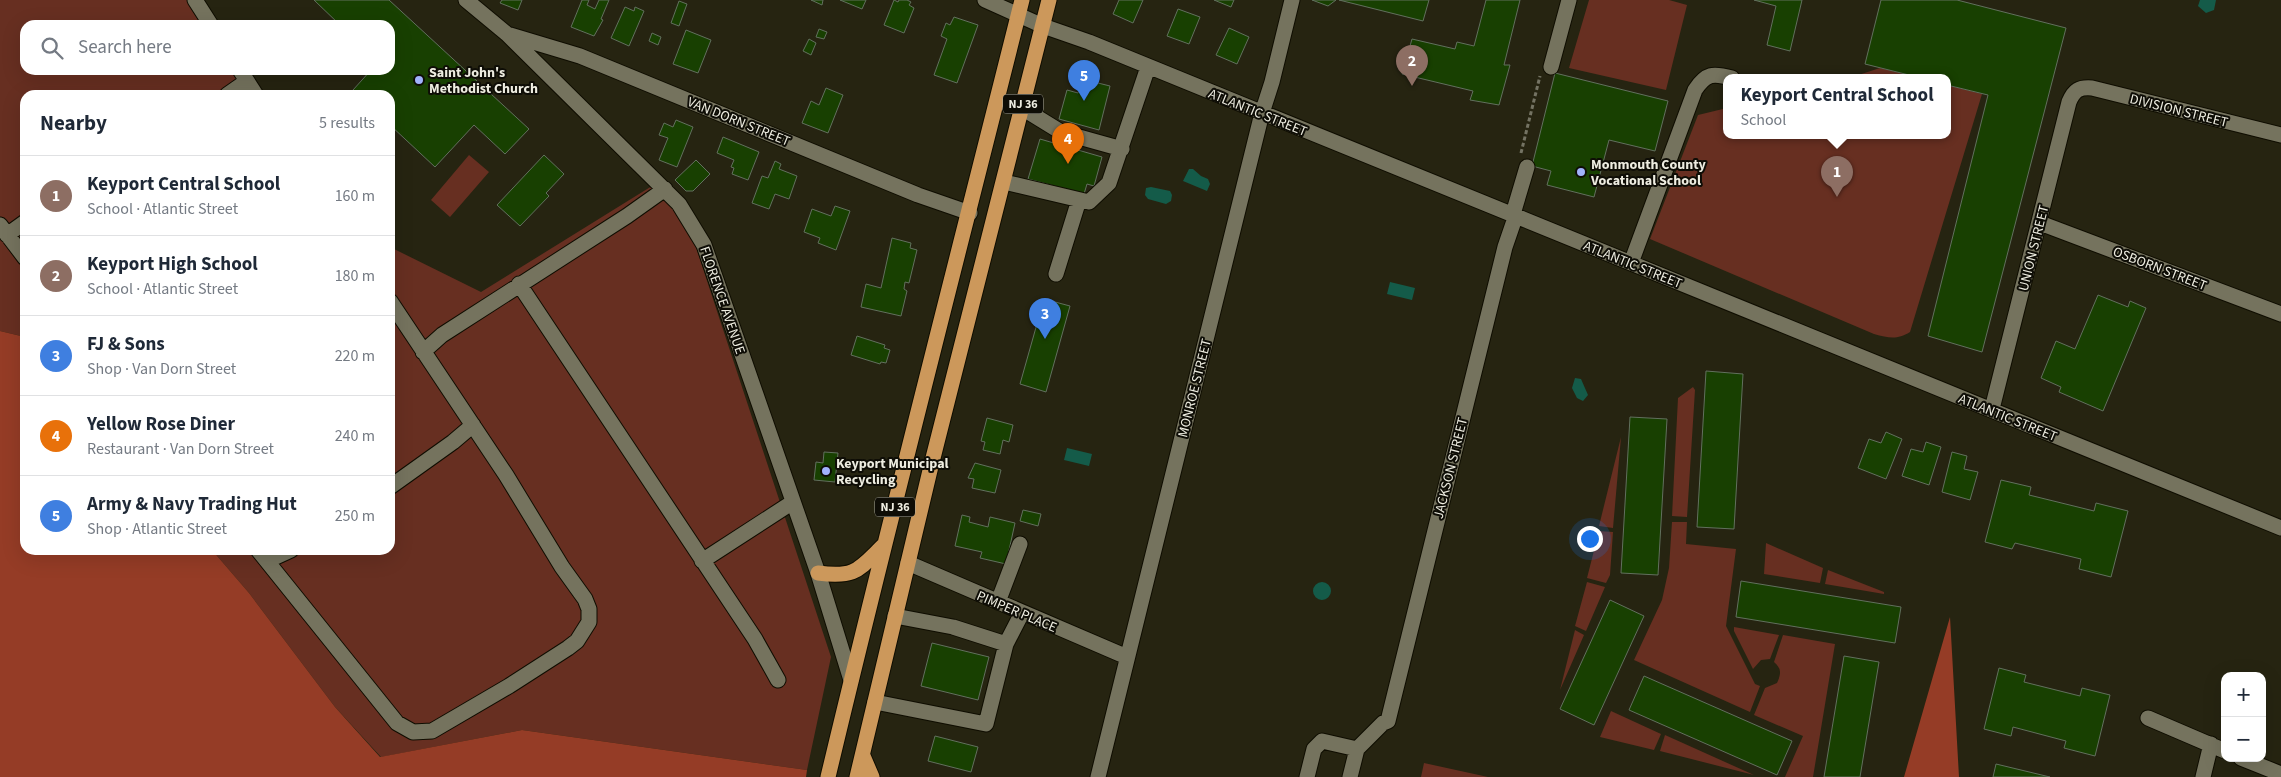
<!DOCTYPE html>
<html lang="en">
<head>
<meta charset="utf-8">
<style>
  :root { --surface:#fff; --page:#f2f2f3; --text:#1f2937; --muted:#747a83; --line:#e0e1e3; --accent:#2563eb }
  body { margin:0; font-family:"Source Sans 3",sans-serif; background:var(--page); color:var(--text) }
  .controls { position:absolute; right:15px; bottom:15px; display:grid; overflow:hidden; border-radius:10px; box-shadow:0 5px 20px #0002 }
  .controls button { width:45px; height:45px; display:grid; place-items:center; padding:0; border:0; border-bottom:1px solid var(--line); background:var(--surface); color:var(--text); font:25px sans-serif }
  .you { position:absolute; left:1589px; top:538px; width:18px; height:18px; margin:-12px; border:4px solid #fff; border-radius:50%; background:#1a73e8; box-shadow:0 0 0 8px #1a73e833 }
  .badge { display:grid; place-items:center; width:32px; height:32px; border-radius:50%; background:var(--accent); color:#fff; font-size:16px; font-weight:700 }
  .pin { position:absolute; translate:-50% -41px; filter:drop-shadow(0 1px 2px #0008) }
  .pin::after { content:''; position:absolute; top:26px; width:18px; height:15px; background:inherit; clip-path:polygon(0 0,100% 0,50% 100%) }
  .popup { position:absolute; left:1723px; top:74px; width:228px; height:65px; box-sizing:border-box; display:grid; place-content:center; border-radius:10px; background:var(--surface); filter:drop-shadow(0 1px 4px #0005); font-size:16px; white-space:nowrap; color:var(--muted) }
  .popup b { font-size:19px; color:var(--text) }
  .popup::after { content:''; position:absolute; left:50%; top:100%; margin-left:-10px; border:10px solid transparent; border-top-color:var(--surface) }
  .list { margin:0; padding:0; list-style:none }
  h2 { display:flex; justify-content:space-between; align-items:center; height:65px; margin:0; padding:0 20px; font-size:21px }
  h2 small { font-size:16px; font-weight:400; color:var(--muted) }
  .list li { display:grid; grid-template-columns:32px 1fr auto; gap:15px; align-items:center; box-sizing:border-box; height:80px; padding:0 20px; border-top:1px solid var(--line) }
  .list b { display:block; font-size:19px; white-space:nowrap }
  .list p { margin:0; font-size:16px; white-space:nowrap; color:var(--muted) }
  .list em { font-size:16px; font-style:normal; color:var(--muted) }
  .icon { flex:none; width:28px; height:28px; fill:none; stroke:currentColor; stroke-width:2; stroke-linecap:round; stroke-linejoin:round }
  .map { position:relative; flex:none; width:2281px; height:777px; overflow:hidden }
  .search { position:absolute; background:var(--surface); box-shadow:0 5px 20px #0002; left:20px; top:20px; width:375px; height:55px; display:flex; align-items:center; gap:12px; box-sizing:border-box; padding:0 18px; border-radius:15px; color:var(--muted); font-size:19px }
  .panel { position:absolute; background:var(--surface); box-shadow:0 5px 20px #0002; left:20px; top:90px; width:375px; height:465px; border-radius:15px }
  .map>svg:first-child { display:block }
</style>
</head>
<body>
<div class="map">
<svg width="2281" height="777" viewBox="0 0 2281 777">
  <rect width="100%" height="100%" fill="#262411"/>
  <path fill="#672f21" d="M0,0H198L215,25H25V70H244L261,95H25V337L0,331Z
    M1589,0H1669L1687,5L1666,90L1569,68Z
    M1880,68L1921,78H1849Z
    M1947,85L1982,94L1910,332C1897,340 1889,338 1874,334L1650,239L1698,115L1727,108V136H1947Z
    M469,155L489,172L450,217L431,200Z
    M660,181L683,208L831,657L807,770L522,730L381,757L335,707L249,593L212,550H390V247L481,292Z
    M1693,387L1695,390L1687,517L1672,516L1678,398Z
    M1621,437L1613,528L1599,526Z
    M1672,522H1687L1686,544L1736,549L1726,626L1755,684L1760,686L1750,712L1634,660L1662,600L1669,568Z
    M1599,531L1613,532L1610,575L1606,583L1587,578Z
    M1766,543L1823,568L1820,583L1764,574Z
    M1828,570L1884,592V594L1825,584Z
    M1587,582L1605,587L1586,631L1575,626Z
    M1734,627L1779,635L1770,659L1761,660L1753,669L1734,631Z
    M1575,630L1584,635L1560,690Z
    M1783,635L1835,644L1813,777H1785L1803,736L1754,715L1765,688L1777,683C1781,674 1782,669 1774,662Z
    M1611,711L1661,734L1654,750L1600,737Z
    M1665,735L1754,775L1660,751Z
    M1424,763L1488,777H1421Z"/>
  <path fill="#953c26" d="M0,331L25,337V550H212L249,593L335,707L380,757L522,730L807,770L806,777H0Z
    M1950,617L1959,777H1904Z"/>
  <path fill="#145b49" d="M2200,0H2216L2214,10L2206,13L2198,6Z
    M1189,169H1193L1201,176L1208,179L1210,184L1207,191L1183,181Z
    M1151,187L1170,191L1172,195L1171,201L1166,204L1148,199L1145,195L1146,188Z
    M1390,282L1415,288L1412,300L1387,294Z
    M1575,378L1581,379L1588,395L1583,401L1577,398L1572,388Z
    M1067,448L1092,454L1089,466L1064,460Z
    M1313 591a9 9 0 1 1 18 0a9 9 0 1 1-18 0Z"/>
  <path fill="#184001" stroke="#62705e" d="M314,0H389L529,129L505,154L474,125L435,167L390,125V95H358L353,90L371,70H390V25H340Z
    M502,0H522L518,10L500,3Z
    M582,0H589L587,5L595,9L599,0H609L601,19L603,20L594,36L571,27Z
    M811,0H823L822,5Z
    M840,0H866L862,9Z
    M894,0L898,2L899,0H907L911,2L909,5L914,8L904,33L884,25Z
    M1119,0H1143L1133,23L1113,14Z
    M1214,0H1234L1231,7Z
    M1312,0H1336L1328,6Z
    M1339,0H1429L1423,21Z
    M1486,0H1520L1504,65H1510L1499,105L1470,100L1473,91L1402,74L1412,39L1455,49L1457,42L1474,46Z
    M1754,0H1802L1790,51L1767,45L1776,6Z
    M1881,0H1957L2066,28L1982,352L1928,336L1988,95L1947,85V78H1921L1865,64Z
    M679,1L687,4L679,26L671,23Z
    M625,7L634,11L635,7L644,11L629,46L611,38Z
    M1178,9L1200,17L1189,44L1167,36Z
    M954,17L978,25L957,83L934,75L947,39L941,36L946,23L950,25Z
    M1229,28L1249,37L1237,64L1216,55Z
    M819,29L827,32L824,39L816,37Z
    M686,30L711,40L698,73L673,64Z
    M652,33L661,37L658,45L649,41Z
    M809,39L816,43L811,55L803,51Z
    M1555,73L1668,101L1655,151L1609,140L1594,197L1547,185L1551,171L1532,166Z
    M1082,79L1110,86L1099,130L1059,119L1067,90L1078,93Z
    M826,88L843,95L828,133L802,123L811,101L819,105Z
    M676,120L693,127L677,167L659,160L668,138L659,135L664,123L673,127Z
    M723,137L759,152L748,180L732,174L734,168L731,167L734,160L717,153Z
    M1040,139L1102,157L1094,186L1087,184L1084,194L1028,179Z
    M544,155L564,174L546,193L549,196L520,226L497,205Z
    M696,160L710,174L693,191H686L675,180Z
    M775,161L781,164L779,169L797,176L789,199L775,194L769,209L752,203L762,176L768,178Z
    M835,206L850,211L836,250L818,243L820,238L804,232L812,209L831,216Z
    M892,238L911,243L910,248L917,250L909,283L905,282L904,289L907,291L901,316L861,307L866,284L881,288Z
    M2098,295L2128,307L2130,301L2146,308L2103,411L2059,392L2061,387L2041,378L2056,341L2075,349Z
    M1044,299L1070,306L1046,392L1020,384Z
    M857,336L885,345L884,348L890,350L886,363L881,362L880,364L851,355Z
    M1706,371L1743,374L1734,529L1697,527Z
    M1630,417L1667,419L1658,575L1621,573Z
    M987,418L1013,425L1009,442L1003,440L1000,454L983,450L985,442L981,441Z
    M1886,432L1902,439L1886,479L1858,468L1869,439L1881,443Z
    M1926,442L1941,447L1929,485L1902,476L1911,449L1923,452Z
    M824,452L838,453L835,482L814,480L816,462L823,463Z
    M1952,452L1967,456L1964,469L1978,472L1970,500L1942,492Z
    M975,463L1001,470L995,493L972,488L974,479L968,478Z
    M2001,480L2031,487L2029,495L2094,511L2096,503L2128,511L2111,577L2079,569L2081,559L2015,543L2012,549L1985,542Z
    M1023,510L1041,514L1038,526L1020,521Z
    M962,515L970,517L969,522L988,527L990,517L1015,523L1006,564L980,558L982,552L955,546Z
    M1741,581L1901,607L1895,643L1736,617Z
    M1610,600L1644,616L1594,725L1560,709Z
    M932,643L989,657L978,700L921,686Z
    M1844,656L1879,662L1860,777H1824Z
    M1999,668L2026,675L2024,682L2080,696L2082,688L2110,695L2095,756L2064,748L2066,741L2013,727L2011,736L1984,729Z
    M1644,676L1792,741L1777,775L1629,710Z
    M935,736L978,747L971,772L928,761Z
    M1996,764L2050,777H1993Z"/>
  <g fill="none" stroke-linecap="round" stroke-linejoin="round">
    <defs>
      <path id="minor" d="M195,0L211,25
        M466,0L507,34L679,204L704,245L818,573L851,680
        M985,0L1043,26L1089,42L2281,528
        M510,35L580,56L918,195L970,213
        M1551,67L1569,0
        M240,70L256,95
        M227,95L247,81
        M1022,108L1061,132L1122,149
        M1004,182L1089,202L1109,183L1148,67
        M1513,214L1527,167
        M2040,223L2281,314
        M0,225L25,258
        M7,235L25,222
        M1631,263L1695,90C1706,73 1713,73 1732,78
        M1056,274L1079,200
        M519,284L755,639L778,680
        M423,352L442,335L627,216L665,189
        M1992,409L2069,102C2074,90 2079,87 2092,88L2281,135
        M390,487L453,442L473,425
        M258,550L397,723L413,732L432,731L509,686L568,648L577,641L589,622V609L585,599L562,567L506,475L390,301
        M267,561L291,550
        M702,561L793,502
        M908,563L1127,657
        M998,602L1020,544
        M1006,644L1022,613
        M875,702L986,724L1006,644L953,627L895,616
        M2148,718L2225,751
        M2241,758L2281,774
        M1098,777L1262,113L1272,82L1292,0
        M1307,777L1314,749L1322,741L1357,749
        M1350,777L1357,749L1383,723L1388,721L1505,247L1516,215
        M2203,777L2211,744"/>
      <path id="highway" d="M818,573C856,578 858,570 884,545
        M863,756L872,777
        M828,777C890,517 957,259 1022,0
        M857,777L932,462L1049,0"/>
    </defs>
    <use href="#minor" stroke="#0f0d00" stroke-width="17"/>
    <use href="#highway" stroke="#0f0d00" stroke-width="17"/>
    <path stroke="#747363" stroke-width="3" stroke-dasharray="4 2.5" stroke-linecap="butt" d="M1521,153L1540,76"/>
    <use href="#minor" stroke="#75735e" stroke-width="15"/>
    <use href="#highway" stroke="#cc985b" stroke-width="15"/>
  </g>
  <g fill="#a1b3fd" stroke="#0e0d06" stroke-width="2">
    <circle cx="419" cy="80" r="5"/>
    <circle cx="1581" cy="172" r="5"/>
    <circle cx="826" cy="471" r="5"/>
  </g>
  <g text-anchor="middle" stroke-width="4" stroke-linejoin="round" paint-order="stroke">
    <g fill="#0e0d06" stroke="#abaa9f" stroke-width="1">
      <rect x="1003" y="94.5" width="40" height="19" rx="4"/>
      <rect x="875" y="497.5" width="40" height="19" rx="4"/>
    </g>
    <g font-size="12" font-weight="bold" fill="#eeede1">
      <text x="1023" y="108">NJ 36</text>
      <text x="895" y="511">NJ 36</text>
    </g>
    <g font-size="14" font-weight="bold" fill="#eeede1" stroke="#0e0d06" text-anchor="start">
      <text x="429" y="77">Saint John's<tspan x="429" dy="16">Methodist Church</tspan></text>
      <text x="1591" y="169">Monmouth County<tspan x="1591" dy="16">Vocational School</tspan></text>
      <text x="836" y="468">Keyport Municipal<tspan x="836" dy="16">Recycling</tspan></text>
    </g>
    <g font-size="14" fill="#eeede1" stroke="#0e0d06">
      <text transform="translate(2179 110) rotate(14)" y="5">DIVISION STREET</text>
      <text transform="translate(1258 112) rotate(22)" y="5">ATLANTIC STREET</text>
      <text transform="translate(739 121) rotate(22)" y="5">VAN DORN STREET</text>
      <text transform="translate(2033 248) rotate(-76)" y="5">UNION STREET</text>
      <text transform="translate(1633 264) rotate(22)" y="5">ATLANTIC STREET</text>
      <text transform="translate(2160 268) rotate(21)" y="5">OSBORN STREET</text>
      <text transform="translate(723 300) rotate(71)" y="5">FLORENCE AVENUE</text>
      <text transform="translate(1194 388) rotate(-76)" y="5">MONROE STREET</text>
      <text transform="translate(2008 417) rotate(22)" y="5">ATLANTIC STREET</text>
      <text transform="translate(1450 468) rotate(-76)" y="5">JACKSON STREET</text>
      <text transform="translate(1017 611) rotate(23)" y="5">PIMPER PLACE</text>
    </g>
  </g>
</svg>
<div class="controls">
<button>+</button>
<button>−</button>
</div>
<div class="you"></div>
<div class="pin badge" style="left:1837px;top:197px;background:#8d6e63">1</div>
<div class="popup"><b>Keyport Central School</b>School</div>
<div class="pin badge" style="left:1412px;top:86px;background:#8d6e63">2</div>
<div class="pin badge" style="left:1045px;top:339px;background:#3f7fe0">3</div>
<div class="pin badge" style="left:1068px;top:164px;background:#e8710a">4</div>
<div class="pin badge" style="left:1084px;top:101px;background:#3f7fe0">5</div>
<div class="search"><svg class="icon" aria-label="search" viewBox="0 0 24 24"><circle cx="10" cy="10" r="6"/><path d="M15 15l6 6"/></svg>Search here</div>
<section class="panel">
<h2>Nearby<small>5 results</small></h2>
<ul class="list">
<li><span class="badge" style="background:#8d6e63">1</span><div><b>Keyport Central School</b><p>School · Atlantic Street</p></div><em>160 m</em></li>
<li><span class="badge" style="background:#8d6e63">2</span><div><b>Keyport High School</b><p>School · Atlantic Street</p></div><em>180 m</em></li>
<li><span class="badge" style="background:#3f7fe0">3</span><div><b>FJ &amp; Sons</b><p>Shop · Van Dorn Street</p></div><em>220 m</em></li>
<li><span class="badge" style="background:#e8710a">4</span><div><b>Yellow Rose Diner</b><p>Restaurant · Van Dorn Street</p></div><em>240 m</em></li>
<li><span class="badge" style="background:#3f7fe0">5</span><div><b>Army &amp; Navy Trading Hut</b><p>Shop · Atlantic Street</p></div><em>250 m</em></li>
</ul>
</section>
</div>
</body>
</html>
